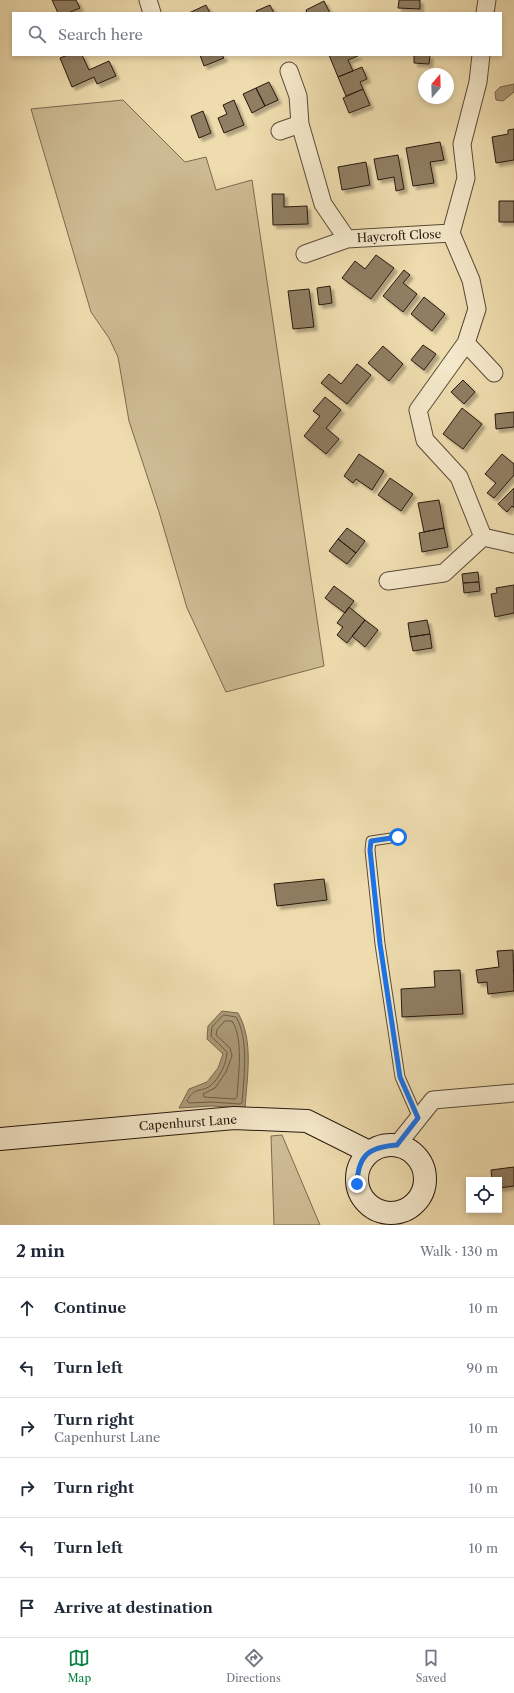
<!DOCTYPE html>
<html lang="en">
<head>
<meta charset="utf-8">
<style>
  :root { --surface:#fff; --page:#f6f6f7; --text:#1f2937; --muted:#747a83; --line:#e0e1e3; --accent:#0b8043 }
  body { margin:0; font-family:"Libre Caslon Text",serif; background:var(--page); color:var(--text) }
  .controls { position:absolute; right:12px; bottom:12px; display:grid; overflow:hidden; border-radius:0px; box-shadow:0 2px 6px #0003 }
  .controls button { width:36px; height:36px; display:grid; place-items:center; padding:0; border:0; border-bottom:1px solid var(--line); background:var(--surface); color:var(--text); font:20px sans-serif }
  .compass { position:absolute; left:418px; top:68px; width:36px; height:36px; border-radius:50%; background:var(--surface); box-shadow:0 2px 6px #0003; rotate:19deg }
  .stop { position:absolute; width:12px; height:12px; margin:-9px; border:3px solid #1a73e8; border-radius:50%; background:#fff }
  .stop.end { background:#1a73e8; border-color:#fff; box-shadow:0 1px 4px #0008 }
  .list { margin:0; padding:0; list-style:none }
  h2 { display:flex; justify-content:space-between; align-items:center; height:52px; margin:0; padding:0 16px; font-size:17px }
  h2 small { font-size:13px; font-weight:400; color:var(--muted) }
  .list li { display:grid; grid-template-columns:26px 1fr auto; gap:12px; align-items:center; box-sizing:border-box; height:60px; padding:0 16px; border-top:1px solid var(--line) }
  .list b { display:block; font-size:15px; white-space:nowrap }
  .list p { margin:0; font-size:13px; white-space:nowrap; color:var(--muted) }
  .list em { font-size:13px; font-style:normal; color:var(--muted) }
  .icon { flex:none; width:22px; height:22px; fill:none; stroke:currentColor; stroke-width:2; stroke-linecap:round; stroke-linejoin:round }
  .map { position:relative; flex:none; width:514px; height:1225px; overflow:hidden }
  .search { position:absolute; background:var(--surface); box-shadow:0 2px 6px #0003; left:12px; right:12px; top:12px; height:44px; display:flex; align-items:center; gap:10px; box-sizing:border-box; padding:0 14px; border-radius:0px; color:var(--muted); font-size:15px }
  .sheet { height:412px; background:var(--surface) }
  nav { display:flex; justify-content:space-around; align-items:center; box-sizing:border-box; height:56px; border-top:1px solid var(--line); background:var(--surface); font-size:11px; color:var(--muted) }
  nav a { display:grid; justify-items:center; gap:2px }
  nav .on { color:var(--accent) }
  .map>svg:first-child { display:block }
</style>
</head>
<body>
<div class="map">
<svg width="514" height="1225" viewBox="0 0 514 1225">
  <defs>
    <filter id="shadow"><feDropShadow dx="3.5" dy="3.5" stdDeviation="1" flood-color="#0004"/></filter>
  </defs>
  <rect width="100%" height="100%" fill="#eedcae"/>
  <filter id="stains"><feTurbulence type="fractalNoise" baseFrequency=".005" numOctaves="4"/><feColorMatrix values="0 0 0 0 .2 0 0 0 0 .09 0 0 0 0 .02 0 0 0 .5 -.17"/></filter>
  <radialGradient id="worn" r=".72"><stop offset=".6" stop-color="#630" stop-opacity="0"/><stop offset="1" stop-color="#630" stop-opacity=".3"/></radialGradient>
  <path fill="#cdbb93" stroke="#7b6a51" d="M123,100L185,162L206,157L216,190L252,180L324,666L226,692L187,608L159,512L129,421L118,357L109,338L91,312L31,109Z
    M282,1135L320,1225H274L271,1136Z"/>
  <path fill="#ab9a78" stroke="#77664e" d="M514,84V92L503,101L496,100L495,92L500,87Z
    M222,1011L238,1013C254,1041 247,1077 245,1108L211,1106L179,1108L189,1089L207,1082L218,1068L223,1054L207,1039L208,1026Z"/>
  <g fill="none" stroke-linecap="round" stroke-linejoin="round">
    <path stroke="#6a5a44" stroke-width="1" d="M224,1015L236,1017C249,1038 244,1078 242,1103L240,1104L211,1102L189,1103L187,1101C195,1086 200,1093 210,1086C219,1079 227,1063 227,1052L211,1036L212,1027Z
      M225,1021H232C244,1039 238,1076 237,1097L235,1099L204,1097L203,1094L215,1088L226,1072L232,1056L230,1048L216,1035L217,1030Z"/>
  </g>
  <path fill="#8f7e62" stroke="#29190f" filter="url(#shadow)" d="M52,0H76L80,8L68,13H58Z
    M399,0H420V9L398,8Z
    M324,1L330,13H307L306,10Z
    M206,5L210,13H189Z
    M270,5L274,13H257L256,11Z
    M68,55H82L89,70L109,61L116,76L97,84L94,77L72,87L60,58Z
    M200,55H222L224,58L204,66Z
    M329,55H358V56L348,60L353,71L338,77Z
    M414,55H430L429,64L414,63Z
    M362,67L367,79L360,82L363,89L346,96L338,77Z
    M269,82L278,100L265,106L256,88Z
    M256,88L265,106L252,113L243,94Z
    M363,89L370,105L349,113L343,98Z
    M234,100L244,125L224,133L218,118L227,114L223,105Z
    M203,111L211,133L199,138L191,116Z
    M514,129V160L496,163L492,137L508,134V130Z
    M440,142L444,160L430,162L434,183L413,186L406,148Z
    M398,155L404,189L396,191L394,177L378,180L374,159Z
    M366,162L370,185L342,190L338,167Z
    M272,194H284V207L307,206L308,224L273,225Z
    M499,201H514V222H499Z
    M376,255L394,268L371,299L342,278L355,261L365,269Z
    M404,270L410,275L403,283L417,294L403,312L383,296Z
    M330,286L332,303L319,305L317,288Z
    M309,289L314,327L293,329L288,291Z
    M424,297L445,314L432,331L411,314Z
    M423,345L436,354L424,370L411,360Z
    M383,346L403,364L389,381L368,363Z
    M357,364L371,375L347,404L321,383L329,374L341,384Z
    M463,380L475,392L464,404L451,392Z
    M325,397L341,410L326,428L339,439L326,454L304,436L320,416L313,411Z
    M462,408L482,424L463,449L443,434Z
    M514,412V427L496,429L495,414Z
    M359,454L384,471L372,490L356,479L353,483L344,476Z
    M502,454L514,464V475L494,498L487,493L496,483L485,474Z
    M390,478L413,494L401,511L378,495Z
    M514,488V508L512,506L507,512L498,504Z
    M439,500L444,528L424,532L418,503Z
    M347,528L365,541L356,553L338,539Z
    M444,528L448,547L422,552L419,533Z
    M338,539L356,553L347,564L329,551Z
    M478,572L479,582L463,583L462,574Z
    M479,582L480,591L464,593L463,583Z
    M514,585V613L495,617L491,594L497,593L496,588Z
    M334,586L354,601L345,613L325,598Z
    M349,607L365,620L347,643L337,635L343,627L337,623Z
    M365,620L378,630L365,647L352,636Z
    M427,620L430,634L410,637L408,623Z
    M430,634L432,648L413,651L410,637Z
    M324,879L327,900L277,906L274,884Z
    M513,950L514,991L488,994L487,982L478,983L476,970L499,967L497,951Z
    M460,970L463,1014L402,1017L401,989L435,987L434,971Z
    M514,1167V1186L499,1188V1180H492L491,1170Z"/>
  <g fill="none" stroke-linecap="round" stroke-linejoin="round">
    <defs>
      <path id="lane" d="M398,837L371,841L370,850L380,944L400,1077L418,1118"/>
      <path id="street" d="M148,0L152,13
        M485,13L487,0
        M289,71L298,96L300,124L323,204L347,239L451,233
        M280,131L300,124
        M305,254L347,239
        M466,343L494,373
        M483,537L514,544
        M388,581L444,573L483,537L459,477L425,440L418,410L466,343L477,309L471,280L451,233L466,178L462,144L478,82L481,55
        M397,1145L433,1100L514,1093"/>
      <path id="secondary" d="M0,1139L234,1118L307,1121L369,1152
        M357 1179a34 34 0 1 1 68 0a34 34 0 1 1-68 0Z"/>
    </defs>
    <use href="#lane" stroke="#5a4a37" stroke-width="11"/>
    <use href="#street" stroke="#5a4a37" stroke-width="19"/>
    <use href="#secondary" stroke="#29190f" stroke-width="24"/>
    <use href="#lane" stroke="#f4e8ca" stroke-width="9"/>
    <use href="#street" stroke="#f4e8ca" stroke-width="17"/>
    <use href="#secondary" stroke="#f4e8ca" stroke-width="22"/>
  </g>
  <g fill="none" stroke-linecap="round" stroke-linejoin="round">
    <path stroke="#1a73e8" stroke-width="5" d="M357,1184C358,1155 369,1147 397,1145L418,1118L400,1077L380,944L370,850L371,841L398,837"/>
  </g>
  <g text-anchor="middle" stroke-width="3" stroke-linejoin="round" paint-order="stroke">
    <g font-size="12" fill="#29190f" stroke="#f4e8ca">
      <text transform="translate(399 236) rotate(-3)" y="4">Haycroft Close</text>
      <text transform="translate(188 1123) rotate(-4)" y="4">Capenhurst Lane</text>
    </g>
  </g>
  <rect width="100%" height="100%" filter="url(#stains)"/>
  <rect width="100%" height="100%" fill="url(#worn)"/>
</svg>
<div class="controls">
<button><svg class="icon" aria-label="locate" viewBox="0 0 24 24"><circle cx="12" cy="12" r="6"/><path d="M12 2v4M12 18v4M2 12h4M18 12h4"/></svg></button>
</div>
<svg class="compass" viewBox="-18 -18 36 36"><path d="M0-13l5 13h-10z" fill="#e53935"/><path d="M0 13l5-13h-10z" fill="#747a83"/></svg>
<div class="stop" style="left:398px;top:837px"></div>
<div class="stop end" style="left:357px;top:1184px"></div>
<div class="search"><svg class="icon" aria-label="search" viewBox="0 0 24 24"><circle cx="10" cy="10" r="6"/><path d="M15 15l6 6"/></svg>Search here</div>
</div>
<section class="sheet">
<h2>2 min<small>Walk · 130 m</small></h2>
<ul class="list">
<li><svg class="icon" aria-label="ahead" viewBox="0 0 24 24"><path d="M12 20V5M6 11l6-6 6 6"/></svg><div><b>Continue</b></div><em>10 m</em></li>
<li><svg class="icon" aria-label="left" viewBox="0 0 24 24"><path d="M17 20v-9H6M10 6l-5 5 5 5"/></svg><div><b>Turn left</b></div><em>90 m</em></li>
<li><svg class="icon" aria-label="right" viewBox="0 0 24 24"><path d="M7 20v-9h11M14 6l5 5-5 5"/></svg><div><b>Turn right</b><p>Capenhurst Lane</p></div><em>10 m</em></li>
<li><svg class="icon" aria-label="right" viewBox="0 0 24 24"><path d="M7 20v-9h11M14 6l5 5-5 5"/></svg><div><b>Turn right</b></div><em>10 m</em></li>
<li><svg class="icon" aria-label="left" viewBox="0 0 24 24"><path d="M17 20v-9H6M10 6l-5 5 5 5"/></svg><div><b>Turn left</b></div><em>10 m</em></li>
<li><svg class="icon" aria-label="arrive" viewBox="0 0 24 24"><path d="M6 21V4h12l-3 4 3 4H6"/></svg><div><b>Arrive at destination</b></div></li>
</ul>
</section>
<nav>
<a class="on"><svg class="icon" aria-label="map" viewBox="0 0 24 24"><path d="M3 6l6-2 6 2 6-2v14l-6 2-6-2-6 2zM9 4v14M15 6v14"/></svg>Map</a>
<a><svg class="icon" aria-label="directions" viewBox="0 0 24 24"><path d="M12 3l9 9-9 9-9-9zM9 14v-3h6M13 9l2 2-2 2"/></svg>Directions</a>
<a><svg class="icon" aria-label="saved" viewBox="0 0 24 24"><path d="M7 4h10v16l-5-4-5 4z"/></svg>Saved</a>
</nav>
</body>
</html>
